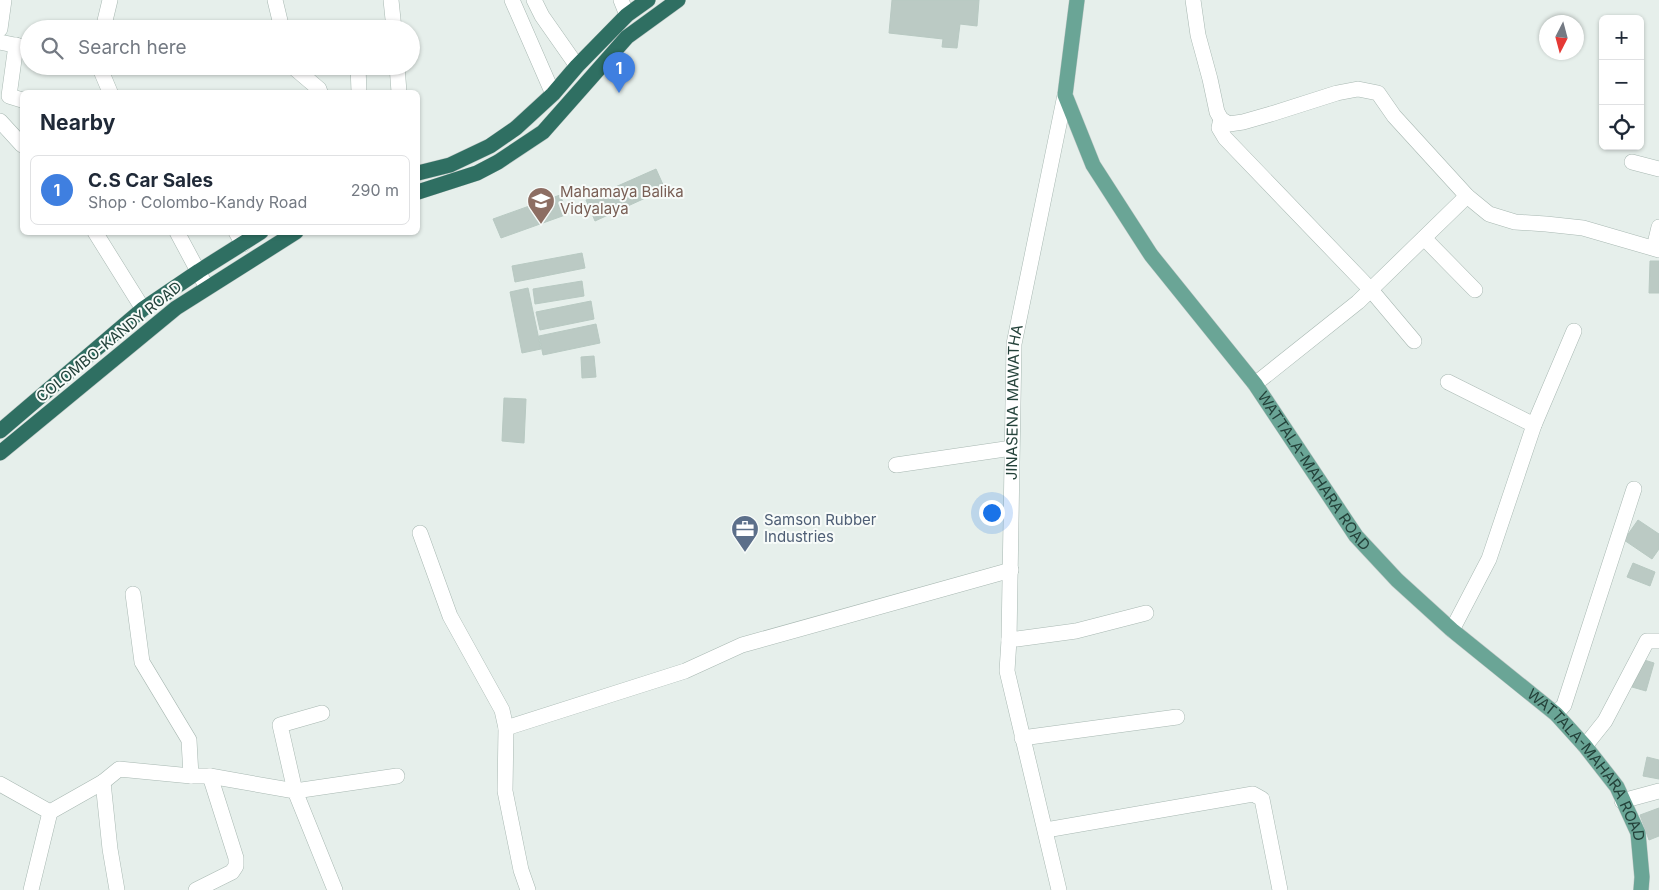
<!DOCTYPE html>
<html lang="en">
<head>
<meta charset="utf-8">
<style>
  :root { --surface:#fff; --page:#f2f2f3; --text:#1f2937; --muted:#747a83; --line:#e0e1e3; --accent:#7f5249 }
  body { margin:0; font-family:Inter,sans-serif; background:var(--page); color:var(--text) }
  .controls { position:absolute; right:15px; top:15px; display:grid; overflow:hidden; border-radius:8px; box-shadow:0 1px 4px #0004 }
  .controls button { width:45px; height:45px; display:grid; place-items:center; padding:0; border:0; border-bottom:1px solid var(--line); background:var(--surface); color:var(--text); font:25px sans-serif }
  .compass { position:absolute; left:1539px; top:15px; width:45px; height:45px; border-radius:50%; background:var(--surface); box-shadow:0 1px 4px #0004; rotate:186deg }
  .you { position:absolute; left:991px; top:512px; width:18px; height:18px; margin:-12px; border:4px solid #fff; border-radius:50%; background:#1a73e8; box-shadow:0 0 0 8px #1a73e833 }
  .badge { display:grid; place-items:center; width:32px; height:32px; border-radius:50%; background:var(--accent); color:#fff; font-size:16px; font-weight:700 }
  .pin { position:absolute; translate:-50% -41px; filter:drop-shadow(0 1px 2px #0008) }
  .pin::after { content:''; position:absolute; top:26px; width:18px; height:15px; background:inherit; clip-path:polygon(0 0,100% 0,50% 100%) }
  .list { margin:0; padding:0; list-style:none }
  h2 { display:flex; justify-content:space-between; align-items:center; height:65px; margin:0; padding:0 20px; font-size:21px }
  h2 small { font-size:16px; font-weight:400; color:var(--muted) }
  .list li { display:grid; grid-template-columns:32px 1fr auto; gap:15px; align-items:center; box-sizing:border-box; height:70px; margin:0 10px 10px; padding:0 10px; border:1px solid var(--line); border-radius:8px }
  .list b { display:block; font-size:19px; white-space:nowrap }
  .list p { margin:0; font-size:16px; white-space:nowrap; color:var(--muted) }
  .list em { font-size:16px; font-style:normal; color:var(--muted) }
  .icon { flex:none; width:28px; height:28px; fill:none; stroke:currentColor; stroke-width:2; stroke-linecap:round; stroke-linejoin:round }
  .map { position:relative; flex:none; width:1659px; height:890px; overflow:hidden }
  .search { position:absolute; background:var(--surface); box-shadow:0 1px 4px #0004; left:20px; top:20px; width:400px; height:55px; display:flex; align-items:center; gap:12px; box-sizing:border-box; padding:0 18px; border-radius:28px; color:var(--muted); font-size:19px }
  .panel { position:absolute; background:var(--surface); box-shadow:0 1px 4px #0004; left:20px; top:90px; width:400px; height:145px; border-radius:8px }
  .map>svg:first-child { display:block }
</style>
</head>
<body>
<div class="map">
<svg width="1659" height="890" viewBox="0 0 1659 890">
  <rect width="100%" height="100%" fill="#e6efeb"/>
  <path fill="#bbcac4" stroke="#b8c9c2" d="M892,0H979L977,26L960,24L957,48L942,47L943,39L889,33Z
    M656,169L665,189L595,221L586,200Z
    M560,195L568,214L501,238L493,219Z
    M582,253L585,268L515,282L512,266Z
    M1650,261H1659V293H1649Z
    M582,281L584,296L535,304L533,289Z
    M528,288L541,349L522,353L510,292Z
    M591,301L594,319L540,330L536,312Z
    M596,324L600,343L543,355L539,336Z
    M594,356L596,377L582,378L581,357Z
    M504,398L526,399L524,443L502,441Z
    M1638,520L1659,534V549L1652,559L1624,540Z
    M1633,563L1655,572L1650,586L1627,577Z
    M1641,659L1654,663L1646,691L1632,687Z
    M1647,757L1659,760V779L1643,776Z
    M1659,808V836L1649,840L1640,815Z"/>
  <g fill="none" stroke-linecap="round" stroke-linejoin="round">
    <defs>
      <g id="minor">
        <path d="M275,0L282,29"/>
        <path d="M391,0L394,29"/>
        <path d="M512,0L553,94"/>
        <path d="M534,0L542,16L577,66"/>
        <path d="M621,0L627,15"/>
        <path d="M1193,0L1198,35L1210,79L1217,112L1221,119L1229,124L1243,122L1271,114L1337,93L1358,89L1378,93L1394,116L1467,196L1489,214L1515,222L1546,224L1583,228L1659,250"/>
        <path d="M0,29L4,0"/>
        <path d="M103,29L110,0"/>
        <path d="M0,42L29,48"/>
        <path d="M16,45L9,96L22,100"/>
        <path d="M99,66L110,92"/>
        <path d="M292,66L319,89L320,92"/>
        <path d="M358,66L359,92"/>
        <path d="M397,66L399,92"/>
        <path d="M1221,119L1219,128L1225,138L1371,290L1414,341"/>
        <path d="M0,121L22,145"/>
        <path d="M1632,162L1659,169"/>
        <path d="M95,232L143,309"/>
        <path d="M177,232L207,288"/>
        <path d="M236,232L243,244"/>
        <path d="M1424,238L1475,290"/>
        <path d="M1654,248L1659,227"/>
        <path d="M1448,382L1534,425"/>
        <path d="M1255,384L1358,302L1467,196"/>
        <path d="M896,465L1012,448"/>
        <path d="M420,533L450,616L502,710L506,728L505,791L521,870L528,890"/>
        <path d="M133,594L142,662L189,740L191,776"/>
        <path d="M1452,630L1489,559L1534,425L1574,331"/>
        <path d="M1009,640L1076,631L1146,613"/>
        <path d="M322,713L280,725L295,791L397,776"/>
        <path d="M1556,714L1564,705L1634,489"/>
        <path d="M506,728L685,671L742,645L1011,570"/>
        <path d="M1022,738L1177,717"/>
        <path d="M1585,746L1605,721L1647,641H1659"/>
        <path d="M103,782L110,849L117,890"/>
        <path d="M0,784L50,812L31,890"/>
        <path d="M1622,801L1659,791"/>
        <path d="M50,812L103,782L119,769L191,776H210L295,791L335,890"/>
        <path d="M1046,830L1253,794L1262,799L1280,890"/>
        <path d="M196,890L232,872L236,866V858L210,776"/>
        <path id="s1" d="M1059,890L1007,671L1009,640L1014,344L1065,95"/>
      </g>
      <g id="major">
        <path id="s2" d="M1077,0L1065,95L1093,165L1151,255L1255,384L1356,536L1397,580L1452,630L1556,714L1585,746L1617,787L1638,833L1642,877L1641,890"/>
      </g>
      <path id="highway" d="M418,173L450,165L490,146L516,128L553,94L577,66L627,15L648,0
        M418,192L477,173L498,162L543,132L627,37L678,0
        M0,431L143,309L199,271L261,232
        M0,453L176,308L296,232"/>
    </defs>
    <use href="#minor" stroke="#a8b8b2" stroke-width="16"/>
    <use href="#major" stroke="#c2cac8" stroke-width="16"/>
    <use href="#highway" stroke="#c2cac8" stroke-width="16"/>
    <use href="#minor" stroke="#fff" stroke-width="15"/>
    <use href="#major" stroke="#6aa596" stroke-width="15"/>
    <use href="#highway" stroke="#2f6f62" stroke-width="15"/>
  </g>
  <defs>
    <symbol id="school-pin" viewBox="-11 -11 22 30"><path d="M0 17L-7.5 6A9.5 9.5 0 1 1 7.5 6Z" fill="#8d6e63" stroke="#f7fbf9"/><path d="M0-5L7-2L0 1L-7-2ZM-4 1L0 2.5L4 1V4Q0 6-4 4Z" fill="#fff"/></symbol>
    <symbol id="office-pin" viewBox="-11 -11 22 30"><path d="M0 17L-7.5 6A9.5 9.5 0 1 1 7.5 6Z" fill="#5c6f8a" stroke="#f7fbf9"/><path d="M-6-3h4V-5.5h4V-3h4V5H-6ZM-1-4.5V-3h2v-1.5ZM-6 0V1H6V0Z" fill="#fff"/></symbol>
  </defs>
  <g fill-rule="evenodd">
    <use href="#school-pin" x="525" y="185" width="32" height="43"/>
    <use href="#office-pin" x="729" y="513" width="32" height="43"/>
  </g>
  <g text-anchor="middle" stroke-width="4" stroke-linejoin="round" paint-order="stroke">
    <g font-size="15" fill="#785e54" stroke="#f7fbf9" text-anchor="start">
      <text x="560" y="197">Mahamaya Balika<tspan x="560" dy="17">Vidyalaya</tspan></text>
    </g>
    <g font-size="15" fill="#24423a" stroke="#f7fbf9">
      <text transform="translate(109 342) rotate(-39)" y="5">COLOMBO-KANDY ROAD</text>
      <text dy="5" stroke="none"><textPath href="#s1" startOffset="494">JINASENA MAWATHA</textPath></text>
      <text dy="5" stroke="none"><textPath href="#s2" startOffset="549">WATTALA-MAHARA ROAD</textPath></text>
      <text dy="5" stroke="none"><textPath href="#s2" startOffset="954">WATTALA-MAHARA ROAD</textPath></text>
    </g>
    <g font-size="15" fill="#4e5e75" stroke="#f7fbf9" text-anchor="start">
      <text x="764" y="525">Samson Rubber<tspan x="764" dy="17">Industries</tspan></text>
    </g>
  </g>
</svg>
<div class="controls">
<button>+</button>
<button>−</button>
<button><svg class="icon" aria-label="locate" viewBox="0 0 24 24"><circle cx="12" cy="12" r="6"/><path d="M12 2v4M12 18v4M2 12h4M18 12h4"/></svg></button>
</div>
<svg class="compass" viewBox="-18 -18 36 36"><path d="M0-13l5 13h-10z" fill="#e53935"/><path d="M0 13l5-13h-10z" fill="#747a83"/></svg>
<div class="you"></div>
<div class="pin badge" style="left:619px;top:93px;background:#3f7fe0">1</div>
<div class="search"><svg class="icon" aria-label="search" viewBox="0 0 24 24"><circle cx="10" cy="10" r="6"/><path d="M15 15l6 6"/></svg>Search here</div>
<section class="panel">
<h2>Nearby<small></small></h2>
<ul class="list">
<li><span class="badge" style="background:#3f7fe0">1</span><div><b>C.S Car Sales</b><p>Shop · Colombo-Kandy Road</p></div><em>290 m</em></li>
</ul>
</section>
</div>
</body>
</html>
